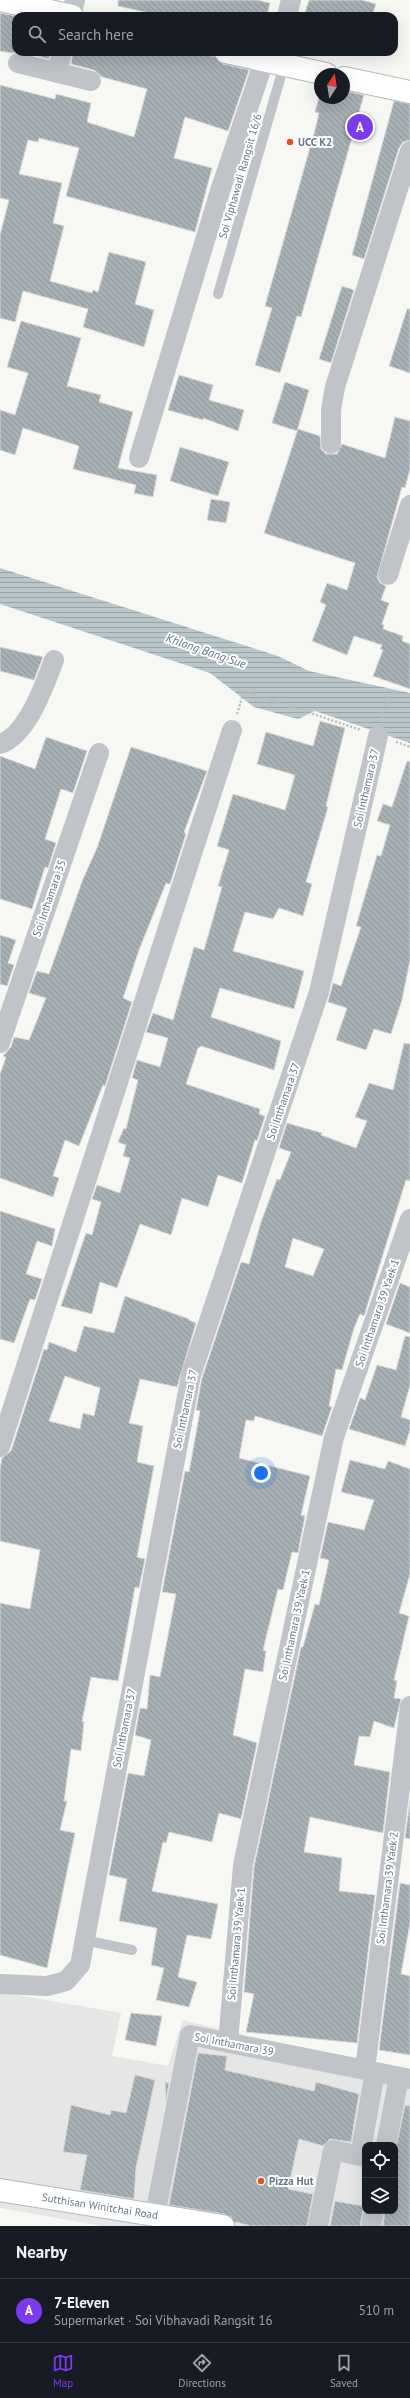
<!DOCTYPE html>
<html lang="en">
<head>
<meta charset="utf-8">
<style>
  :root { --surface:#171b24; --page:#20242c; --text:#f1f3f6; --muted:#9ea1a6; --line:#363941; --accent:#7c3aed }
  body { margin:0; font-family:"PT Sans",sans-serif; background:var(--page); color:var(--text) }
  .controls { position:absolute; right:12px; bottom:12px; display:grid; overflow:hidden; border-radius:8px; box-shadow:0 4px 16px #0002 }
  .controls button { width:36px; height:36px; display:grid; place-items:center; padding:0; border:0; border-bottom:1px solid var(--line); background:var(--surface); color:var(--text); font:20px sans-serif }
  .compass { position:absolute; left:314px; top:68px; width:36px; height:36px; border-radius:50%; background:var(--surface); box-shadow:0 4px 16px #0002; rotate:12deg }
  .you { position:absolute; left:261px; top:1473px; width:14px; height:14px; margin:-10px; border:3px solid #fff; border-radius:50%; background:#1a73e8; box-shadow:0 0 0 6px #1a73e833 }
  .badge { display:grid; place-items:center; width:26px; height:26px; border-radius:50%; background:var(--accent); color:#fff; font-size:13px; font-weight:700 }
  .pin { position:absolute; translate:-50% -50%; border:2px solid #fff; box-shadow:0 1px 4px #0006 }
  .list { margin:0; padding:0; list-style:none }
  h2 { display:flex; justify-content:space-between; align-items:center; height:52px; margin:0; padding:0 16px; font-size:17px }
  h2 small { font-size:13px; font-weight:400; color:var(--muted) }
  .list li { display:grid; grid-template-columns:26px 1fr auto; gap:12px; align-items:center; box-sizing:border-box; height:64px; padding:0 16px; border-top:1px solid var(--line) }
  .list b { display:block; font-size:15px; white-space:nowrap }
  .list p { margin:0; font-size:13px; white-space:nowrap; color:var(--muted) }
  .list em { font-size:13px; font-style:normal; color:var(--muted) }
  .icon { flex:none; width:22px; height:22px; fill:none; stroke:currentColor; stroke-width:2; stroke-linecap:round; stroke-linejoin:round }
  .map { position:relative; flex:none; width:410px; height:2226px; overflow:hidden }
  .search { position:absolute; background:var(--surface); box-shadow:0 4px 16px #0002; left:12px; right:12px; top:12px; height:44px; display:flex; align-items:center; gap:10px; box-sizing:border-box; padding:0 14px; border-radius:12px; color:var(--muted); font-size:15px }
  .sheet { height:116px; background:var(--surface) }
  nav { display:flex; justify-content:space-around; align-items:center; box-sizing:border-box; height:56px; border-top:1px solid var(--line); background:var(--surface); font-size:11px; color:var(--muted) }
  nav a { display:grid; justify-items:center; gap:2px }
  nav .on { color:var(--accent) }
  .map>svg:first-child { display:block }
</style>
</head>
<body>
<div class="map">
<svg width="410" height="2226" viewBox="0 0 410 2226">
  <defs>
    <pattern id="water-rules" width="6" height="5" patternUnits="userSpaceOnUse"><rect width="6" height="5" fill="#b8c5c9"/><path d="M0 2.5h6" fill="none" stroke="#99a5a9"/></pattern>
    <pattern id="building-back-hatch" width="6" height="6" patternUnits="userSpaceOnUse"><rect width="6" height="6" fill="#a7b0b5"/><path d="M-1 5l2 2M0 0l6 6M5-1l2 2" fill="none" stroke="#8c9499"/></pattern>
  </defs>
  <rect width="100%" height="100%" fill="#f7f7f4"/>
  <path fill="#e5e6e5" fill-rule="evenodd" d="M0,1992L121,2013L112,2056L168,2066L183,2020L410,2077V2226H102L0,2208ZM365,2145H395V2211H365Z"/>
  <path fill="url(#water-rules)" d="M0,568L278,656L309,671L410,693V743L315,711L298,719L254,707L210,673L0,604Z"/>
  <path fill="url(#building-back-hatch)" stroke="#d9d9d6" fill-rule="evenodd" d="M118,0H257L270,3L267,16H163L118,6Z
    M309,0H362L376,4L372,16H304Z
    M0,13L16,16V52L12,53L0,51Z
    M31,52H50L49,59L30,54Z
    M73,52H198L215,57L223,64L249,70L228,131L185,117L174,158L212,168L195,232L66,196L79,148L39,138L38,142L28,140L19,174L62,183L53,223L64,226L50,281L92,293L93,290L98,292L109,252L146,262L135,304L154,310L144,347L83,327L88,309L23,291L15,322L0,318V235L9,200L0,198V85L55,99L56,94L91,103L87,122L134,137L147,89L102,77L94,70L71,64Z
    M344,91L364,95L301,317L297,316L280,373L255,365L272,308L265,306L315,130L319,113L315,112L320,93V98H344Z
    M394,101L410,104V140L403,142L399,148L364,259L352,255Z
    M342,286L354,290L331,363L319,359Z
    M407,309H410V373L389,366Z
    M21,321L81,338L67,386L101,395L99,402L133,412L118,468L157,475L153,497L134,493L136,485L73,469L79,446L23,428L15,455L0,450V410L15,415L28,373L7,367Z
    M179,375L213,385L209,400L244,410L238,431L203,418V420L168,410Z
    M285,382L309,390L297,431L272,423Z
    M395,417L410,421V469L405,488L402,487L377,577L380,583L386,586L381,600L389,603L382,624L384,625L383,629L403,636L402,641L410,644V689L373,676L383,650L380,649L382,645L354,636L347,655L312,641L326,605L320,602L327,583L347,590L355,563L264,533L298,429L320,436L321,449L326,454H337L342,444L385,458Z
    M180,447L229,462L218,496L170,481Z
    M211,499L230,502L226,523L207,520Z
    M0,647L43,657L34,680L0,671Z
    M320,721L345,728L326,806L328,807L306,882L312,884L303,916L279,908L273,919L245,912L233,951L304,971L294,1009L220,988L211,1017L281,1041L274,1070L201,1046L198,1048L186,1084L260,1109L259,1114L265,1116L257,1141L255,1140L242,1183L218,1175L208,1207L182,1198L171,1235L140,1224L117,1288L100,1282L92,1314L61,1306L86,1233L92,1235L101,1202L92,1199L97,1185L120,1193L130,1158L123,1156L126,1145L118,1142L124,1128L126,1129L138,1080L132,1078L137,1060L160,1067L168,1038L146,1032L153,1013L173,1020L194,947L204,950L222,887L218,886L229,850L217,846L233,794L285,810L295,775L257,764L266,732L313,746Z
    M46,737L87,751L73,793L61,789L45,839L56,843L48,868L45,867L32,909L0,899V756L35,769Z
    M131,747L207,771L184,832L186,834L170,884L166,883L139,950L123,998L132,1002L105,1086L103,1085L79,1146L65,1140L53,1176L59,1178L53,1197L0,1178V1074L6,1057L3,1056L11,1047L14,1037L29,1040L46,998L29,993L37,971L49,974L83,879L97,848Z
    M407,761L410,762V960L402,1000L391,1034L374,1029L366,1050L336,1040L347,1008L328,1002L333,983L341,986L361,927L356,926L377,855L381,856L390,825L377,821L383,804L392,807Z
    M0,935L16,940L8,963L14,965L7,986L0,984Z
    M404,1043L410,1044V1181L406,1180L364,1316L360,1314L354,1328L342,1370L336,1369L329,1406L332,1407L322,1436L255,1416L254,1421L246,1420L239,1458L310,1476L301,1515L305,1516L298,1553L292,1552L283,1590L278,1589L263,1650L266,1651L263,1672L245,1669L233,1735L257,1743L241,1819L219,1813L212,1842L169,1832L166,1843L163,1842L152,1891L218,1904L211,1939L187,1935L178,1977L197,1982L189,2007L156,2000L164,1968L151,1965L157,1928L119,1921L127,1879L109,1875L128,1773L144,1776L151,1740L135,1735L140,1708L147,1709L150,1675L160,1677L176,1594L162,1592L185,1471L189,1472L200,1411L196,1410L202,1378L241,1262L249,1264L261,1222L277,1179L280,1180L291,1152L279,1148L287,1123L322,1133L321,1135L356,1148L367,1121L355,1117L369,1083L393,1090ZM293,1238L324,1249L313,1276L285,1267Z
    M0,1211L55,1229L52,1246L37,1241L26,1274L42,1279L35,1300L30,1299L14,1343L0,1339Z
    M400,1283L410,1287V1333L386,1324Z
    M125,1296L189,1319V1320L196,1323L177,1387L140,1379L129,1423L143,1426L137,1462L154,1466L137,1557L145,1559L139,1588L135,1587L118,1681L91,1677L82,1721L84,1722L81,1751L71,1749L64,1801H67L60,1830L75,1833L47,1968L0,1955V1603L30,1609L40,1550L0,1541V1469L2,1458L11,1451L44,1349L47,1350L49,1342L76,1352L84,1326L114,1333ZM65,1376L100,1388L94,1416L83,1413L80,1429L49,1421Z
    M405,1336L410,1337V1385L401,1417L410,1420V1430L405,1446L349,1429L360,1398L365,1400L377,1365L396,1370Z
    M350,1460L385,1469L388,1461L410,1469V1574L399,1613L409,1616L394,1680L397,1681L394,1698L401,1699L394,1728L374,1721L370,1737L359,1736L354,1765L390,1772L383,1833L310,1817L304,1852L342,1858L339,1891L375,1895L357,2043L246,2032L254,1994L244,1992L254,1867L301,1647H303L315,1604L319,1605L329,1560L320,1558L328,1522L364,1530L374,1500L341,1492Z
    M410,1800V1839L405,1838Z
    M400,1883L410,1885V1923L401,1974L410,1976V2055L379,2050Z
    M131,2013L162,2016L156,2046L125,2040Z
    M198,2053L227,2056L225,2070L314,2091L316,2082L359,2094L351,2142L330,2139L323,2146L299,2139L288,2189L313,2194L307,2226H251L236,2222L235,2224L231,2217L225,2214L169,2205Z
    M135,2075L155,2080L136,2168L134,2199L80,2190L87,2155L63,2152L71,2105L110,2115L111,2110L126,2113Z
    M165,2082L169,2083L166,2100Z
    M405,2105L410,2106V2226H383L385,2211H395V2152Z
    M335,2201L364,2206L360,2226H330Z"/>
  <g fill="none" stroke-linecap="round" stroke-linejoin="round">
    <defs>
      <path id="secondary" d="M0,0L72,16
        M226,52L326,74
        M344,78L410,92
        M0,2190L223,2226"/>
    </defs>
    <use href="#secondary" stroke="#b2b8bc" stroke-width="24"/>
    <path stroke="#babdbf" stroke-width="2.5" stroke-dasharray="2 2" stroke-linecap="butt" d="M237,714L244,691L361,730
      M382,718L388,697L392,692L410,696
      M396,742L410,747"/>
    <path stroke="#c0c4c8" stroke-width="10" d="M218,294L284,65
      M84,1940L132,1950"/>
    <path stroke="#c0c4c8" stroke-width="20" d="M71,16L75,0
      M287,16L291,0
      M18,63L91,81
      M57,73L62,52
      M331,444V410L335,387L410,151
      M139,458L220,191L264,61
      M388,575L410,505
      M0,744C27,736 45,684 54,660
      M0,1043L99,753
      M0,1447L232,730
      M0,1984L47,1986L66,1981L80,1965L191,1375L319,992L378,736
      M228,2043L243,1865L334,1437L410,1219
      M365,2070L410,1706
      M386,2145L399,2077
      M155,2215L190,2035L410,2079
      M318,2226L333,2150L360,2156L375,2072
      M371,2226L374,2211"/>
    <use href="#secondary" stroke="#fff" stroke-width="22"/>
  </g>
  <g fill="#e35028" stroke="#fff" stroke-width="1.5">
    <circle cx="290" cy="142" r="4"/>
    <circle cx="261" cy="2181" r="4"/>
  </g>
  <g text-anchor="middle" stroke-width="4" stroke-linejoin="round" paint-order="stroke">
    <g font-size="11" font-weight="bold" fill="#667885" stroke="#fff" text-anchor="start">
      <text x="298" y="146">UCC K2</text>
      <text x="269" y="2185">Pizza Hut</text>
    </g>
    <g font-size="11" fill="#667885" stroke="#fff">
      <text transform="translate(240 176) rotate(-74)" y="4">Soi Viphawadi Rangsit 16/6</text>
      <text transform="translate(366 788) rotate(-77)" y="4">Soi Inthamara 37</text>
      <text transform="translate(49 898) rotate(-71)" y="4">Soi Inthamara 35</text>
      <text transform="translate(283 1101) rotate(-71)" y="4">Soi Inthamara 37</text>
      <text transform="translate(377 1313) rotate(-71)" y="4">Soi Inthamara 39 Yaek 1</text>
      <text transform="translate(185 1409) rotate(-78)" y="4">Soi Inthamara 37</text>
      <text transform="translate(294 1625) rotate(-78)" y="4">Soi Inthamara 39 Yaek 1</text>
      <text transform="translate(124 1728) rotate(-79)" y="4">Soi Inthamara 37</text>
      <text transform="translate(387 1888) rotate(-83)" y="4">Soi Inthamara 39 Yaek 2</text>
      <text transform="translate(236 1944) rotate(-85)" y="4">Soi Inthamara 39 Yaek 1</text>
      <text transform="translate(234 2044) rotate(11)" y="4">Soi Inthamara 39</text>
      <text transform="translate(100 2206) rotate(9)" y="4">Sutthisan Winitchai Road</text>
    </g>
    <g font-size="12" font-style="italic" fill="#627981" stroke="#fff">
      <text transform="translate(206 651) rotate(19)" y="4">Khlong Bang Sue</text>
    </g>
  </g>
</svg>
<div class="controls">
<button><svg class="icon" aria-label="locate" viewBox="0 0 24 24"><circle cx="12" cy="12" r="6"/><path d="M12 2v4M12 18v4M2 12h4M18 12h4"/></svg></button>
<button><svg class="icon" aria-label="layers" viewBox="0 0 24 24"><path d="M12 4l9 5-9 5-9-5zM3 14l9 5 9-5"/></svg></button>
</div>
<svg class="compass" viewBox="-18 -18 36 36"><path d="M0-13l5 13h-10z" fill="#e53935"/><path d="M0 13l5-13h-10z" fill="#9ea1a6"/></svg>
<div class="you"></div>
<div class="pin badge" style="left:360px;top:127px">A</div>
<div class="search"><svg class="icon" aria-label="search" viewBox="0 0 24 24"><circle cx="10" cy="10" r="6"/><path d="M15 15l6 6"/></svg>Search here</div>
</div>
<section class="sheet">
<h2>Nearby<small></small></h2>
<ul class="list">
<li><span class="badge">A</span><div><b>7-Eleven</b><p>Supermarket · Soi Vibhavadi Rangsit 16</p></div><em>510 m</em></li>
</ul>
</section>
<nav>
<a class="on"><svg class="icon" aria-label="map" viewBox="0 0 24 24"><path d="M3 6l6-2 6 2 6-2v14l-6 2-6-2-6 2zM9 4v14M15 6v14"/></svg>Map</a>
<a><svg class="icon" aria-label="directions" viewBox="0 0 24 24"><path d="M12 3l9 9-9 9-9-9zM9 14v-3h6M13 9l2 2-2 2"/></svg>Directions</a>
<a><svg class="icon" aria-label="saved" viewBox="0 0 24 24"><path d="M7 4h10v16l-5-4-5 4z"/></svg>Saved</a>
</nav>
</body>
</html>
